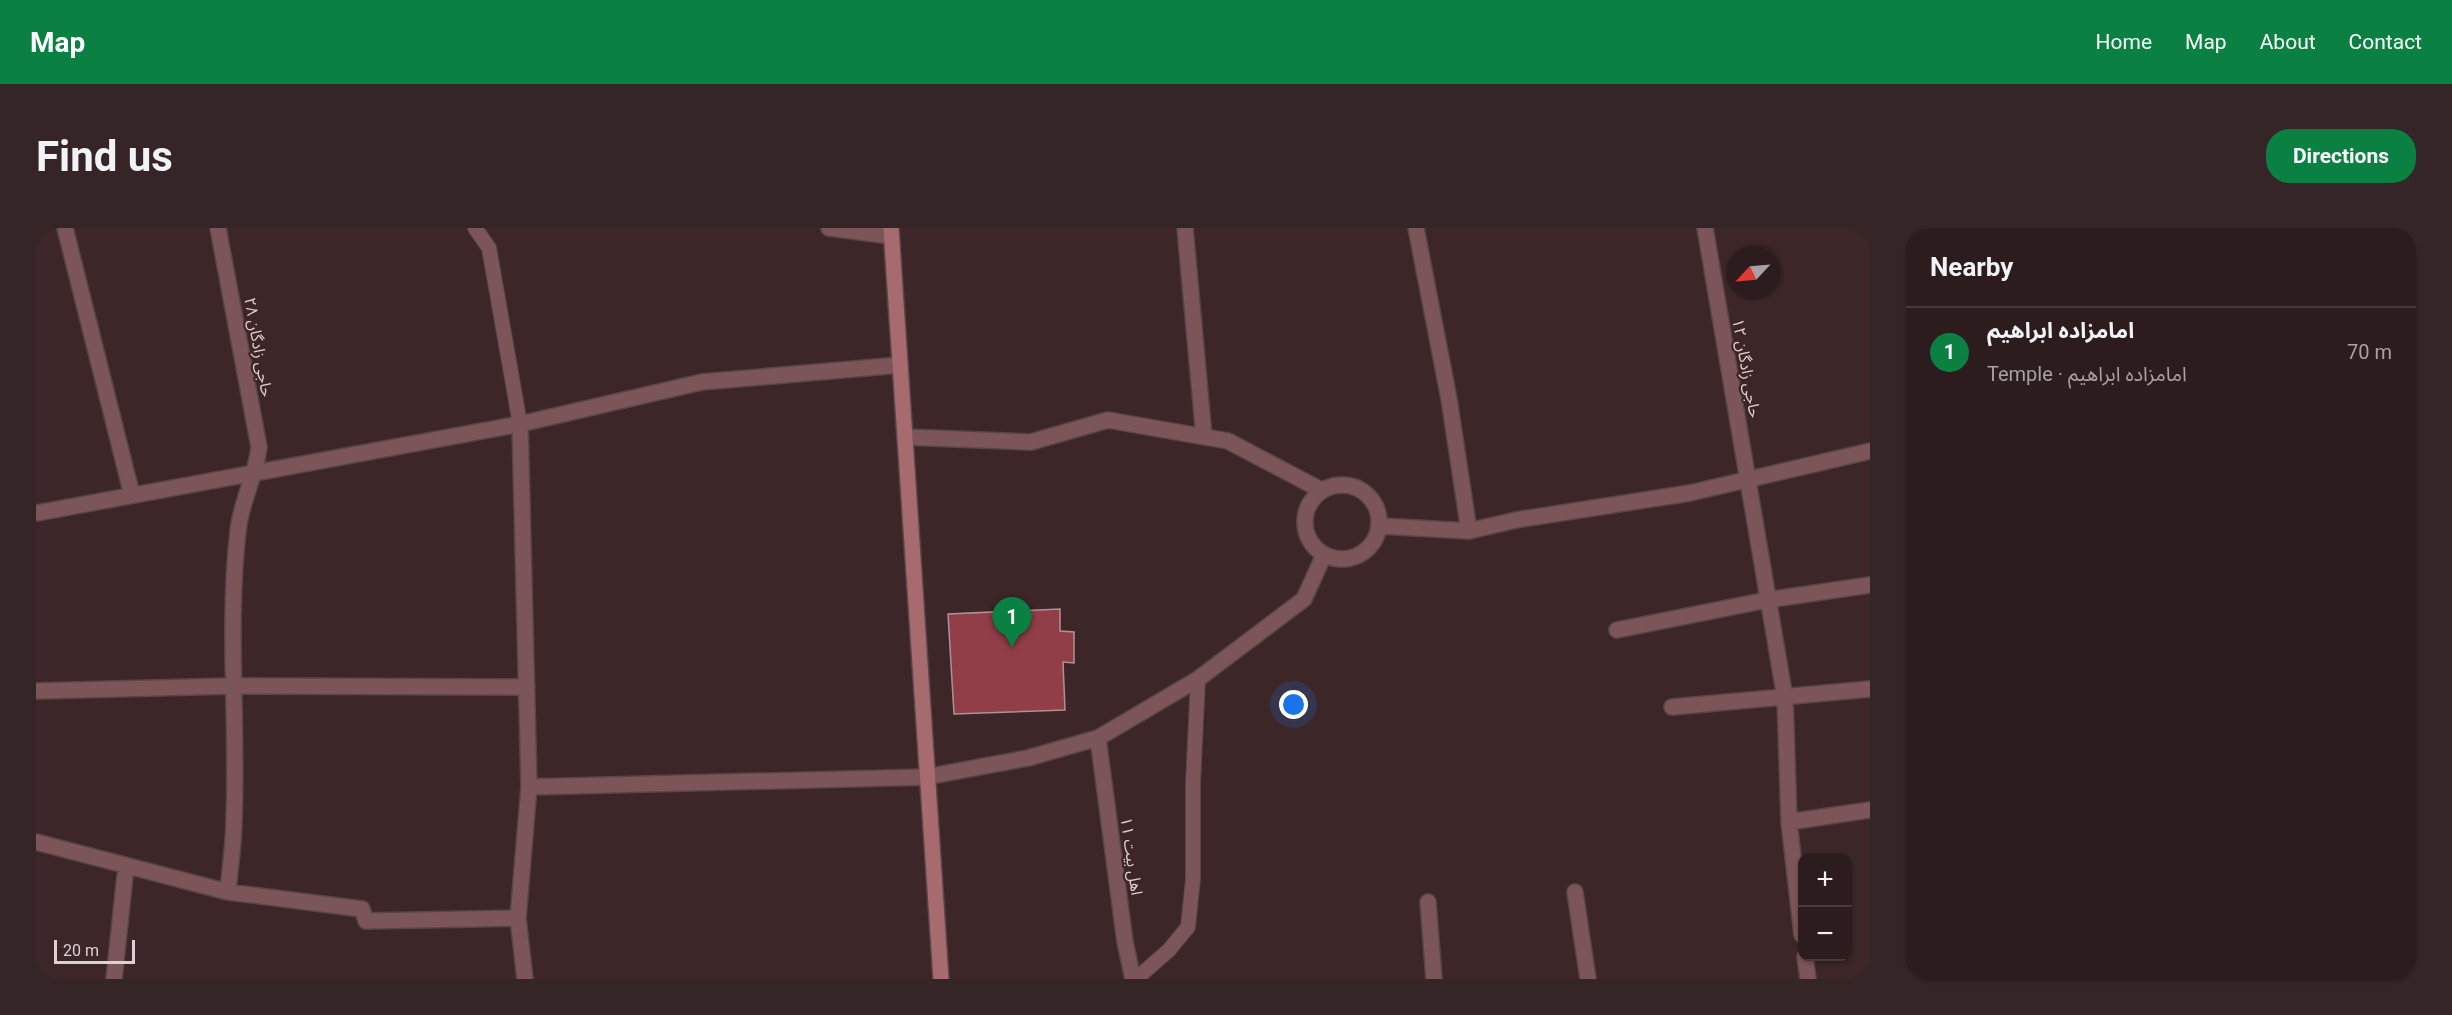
<!DOCTYPE html>
<html lang="en">
<head>
<meta charset="utf-8">
<style>
  :root { --surface:#2d1c1d; --page:#352526; --text:#f1f3f6; --muted:#a7a1a4; --line:#483a3b; --accent:#0b8043 }
  body { margin:0; font-family:Roboto,"Noto Sans Arabic",sans-serif; background:var(--page); color:var(--text) }
  .controls { position:absolute; right:18px; bottom:18px; display:grid; overflow:hidden; border-radius:12px; box-shadow:0 2px 4px #0004 }
  .controls button { width:54px; height:54px; display:grid; place-items:center; padding:0; border:0; border-bottom:2px solid var(--line); background:var(--surface); color:var(--text); font:30px sans-serif }
  .compass { position:absolute; left:1690px; top:18px; width:54px; height:54px; border-radius:50%; background:var(--surface); box-shadow:0 2px 4px #0004; rotate:244deg }
  .scale { position:absolute; left:18px; bottom:15px; width:81px; box-sizing:border-box; padding-left:6px; border:3px solid #dfd0d1; border-top:0; font-size:16px; line-height:21px; white-space:nowrap; color:#dfd0d1; -webkit-text-stroke:4px #3c2627; paint-order:stroke }
  .you { position:absolute; left:1258px; top:477px; width:21px; height:21px; margin:-15px; border:4px solid #fff; border-radius:50%; background:#1a73e8; box-shadow:0 0 0 9px #1a73e833 }
  .badge { display:grid; place-items:center; width:39px; height:39px; border-radius:50%; background:var(--accent); color:#fff; font-size:20px; font-weight:700 }
  .pin { position:absolute; translate:-50% -50px; filter:drop-shadow(0 2px 3px #0008) }
  .pin::after { content:''; position:absolute; top:32px; width:21px; height:18px; background:inherit; clip-path:polygon(0 0,100% 0,50% 100%) }
  .list { margin:0; padding:0; list-style:none }
  h2 { display:flex; justify-content:space-between; align-items:center; height:78px; margin:0; padding:0 24px; font-size:26px }
  h2 small { font-size:20px; font-weight:400; color:var(--muted) }
  .list li { display:grid; grid-template-columns:39px 1fr auto; gap:18px; align-items:center; box-sizing:border-box; height:84px; padding:0 24px; border-top:2px solid var(--line) }
  .list b { display:block; font-size:22px; white-space:nowrap }
  .list p { margin:0; font-size:20px; white-space:nowrap; color:var(--muted) }
  .list em { font-size:20px; font-style:normal; color:var(--muted) }
  .map { position:relative; flex:none; width:1834px; height:751px; overflow:hidden; border-radius:24px }
  header { display:flex; align-items:center; gap:36px; box-sizing:border-box; height:84px; padding:0 30px; background:var(--accent); color:#fff }
  header strong { font-size:28px }
  nav { display:flex; gap:33px; margin-inline-start:auto; font-size:21px }
  .intro { display:flex; align-items:center; justify-content:space-between; box-sizing:border-box; height:144px; padding:0 36px }
  h1 { margin:0; font-size:42px }
  .button { padding:15px 27px; border-radius:24px; background:var(--accent); color:#fff; font-size:21px; font-weight:700 }
  main { display:flex; gap:36px; padding:0 36px }
  aside { flex:1; background:var(--surface); border-radius:24px; box-shadow:0 2px 4px #0004 }
  .map>svg:first-child { display:block }
</style>
</head>
<body>
<header>
<strong>Map</strong>
<nav><a>Home</a><a>Map</a><a>About</a><a>Contact</a></nav>
</header>
<div class="intro"><h1>Find us</h1><a class="button">Directions</a></div>
<main>
<div class="map">
<svg width="1834" height="751" viewBox="0 0 1834 751">
  <rect width="100%" height="100%" fill="#3c2627"/>
  <path fill="#913e49" stroke="#ae9293" stroke-width="1.5" d="M1024,381V403L1038,404V435L1027,434L1029,482L918,486L912,386Z"/>
  <g fill="none" stroke-linecap="round" stroke-linejoin="round">
    <defs>
      <path id="lane" d="M439,0L453,20L484,196
        M1100,751L1133,722L1152,699L1157,651V555L1162,451"/>
      <path id="street" d="M29,0L96,267
        M793,0L855,8
        M1149,0L1168,209
        M1380,0L1413,171L1433,303
        M1669,0L1749,470L1753,594L1766,707
        M484,196L493,559L482,690L489,751
        M869,209L995,214L1072,192L1192,213L1285,262
        M1269 294a37 37 0 1 1 74 0a37 37 0 1 1-74 0Z
        M1,285L484,196L666,154L864,137
        M1344,298L1433,303L1480,292L1654,265L1834,223
        M1581,402L1731,372L1834,357
        M0,463L196,458L491,459
        M1636,479L1834,461
        M1062,510L1089,714L1097,751
        M493,559L890,549L992,530L1062,510L1162,451L1268,371L1288,327
        M1753,594L1834,582
        M0,614L192,664C194,639 198,615 198,591C202,495 191,398 202,303C205,273 220,248 223,219L182,0
        M192,664L326,681L330,693L482,690
        M1539,664L1552,751
        M1392,674L1398,751
        M1769,728L1772,751
        M78,751L90,638"/>
      <path id="secondary" d="M855,0L905,751"/>
    </defs>
    <use href="#lane" stroke="#594546" stroke-width="16"/>
    <use href="#street" stroke="#594546" stroke-width="18"/>
    <use href="#secondary" stroke="#594546" stroke-width="18"/>
    <use href="#lane" stroke="#7b5558" stroke-width="14"/>
    <use href="#street" stroke="#7b5558" stroke-width="15"/>
    <use href="#secondary" stroke="#a66a6f" stroke-width="15"/>
  </g>
  <g text-anchor="middle" stroke-width="4.5" stroke-linejoin="round" paint-order="stroke">
    <g font-size="16" fill="#dfd0d1" stroke="#3c2627">
      <text transform="translate(223 119) rotate(80)" y="6">حاجی زادگان ۲۸</text>
      <text transform="translate(1711 140) rotate(80)" y="6">حاجی زادگان ۱۲</text>
      <text transform="translate(1096 628) rotate(82)" y="6">اهل بیت ۱۱</text>
    </g>
  </g>
</svg>
<div class="controls">
<button>+</button>
<button>−</button>
</div>
<svg class="compass" viewBox="-18 -18 36 36"><path d="M0-13l5 13h-10z" fill="#e53935"/><path d="M0 13l5-13h-10z" fill="#a7a1a4"/></svg>
<div class="scale">20 m</div>
<div class="you"></div>
<div class="pin badge" style="left:976px;top:419px">1</div>
</div>
<aside>
<h2>Nearby<small></small></h2>
<ul class="list">
<li><span class="badge">1</span><div><b>امامزاده ابراهیم</b><p>Temple · امامزاده ابراهیم</p></div><em>70 m</em></li>
</ul>
</aside>
</main>
</body>
</html>
